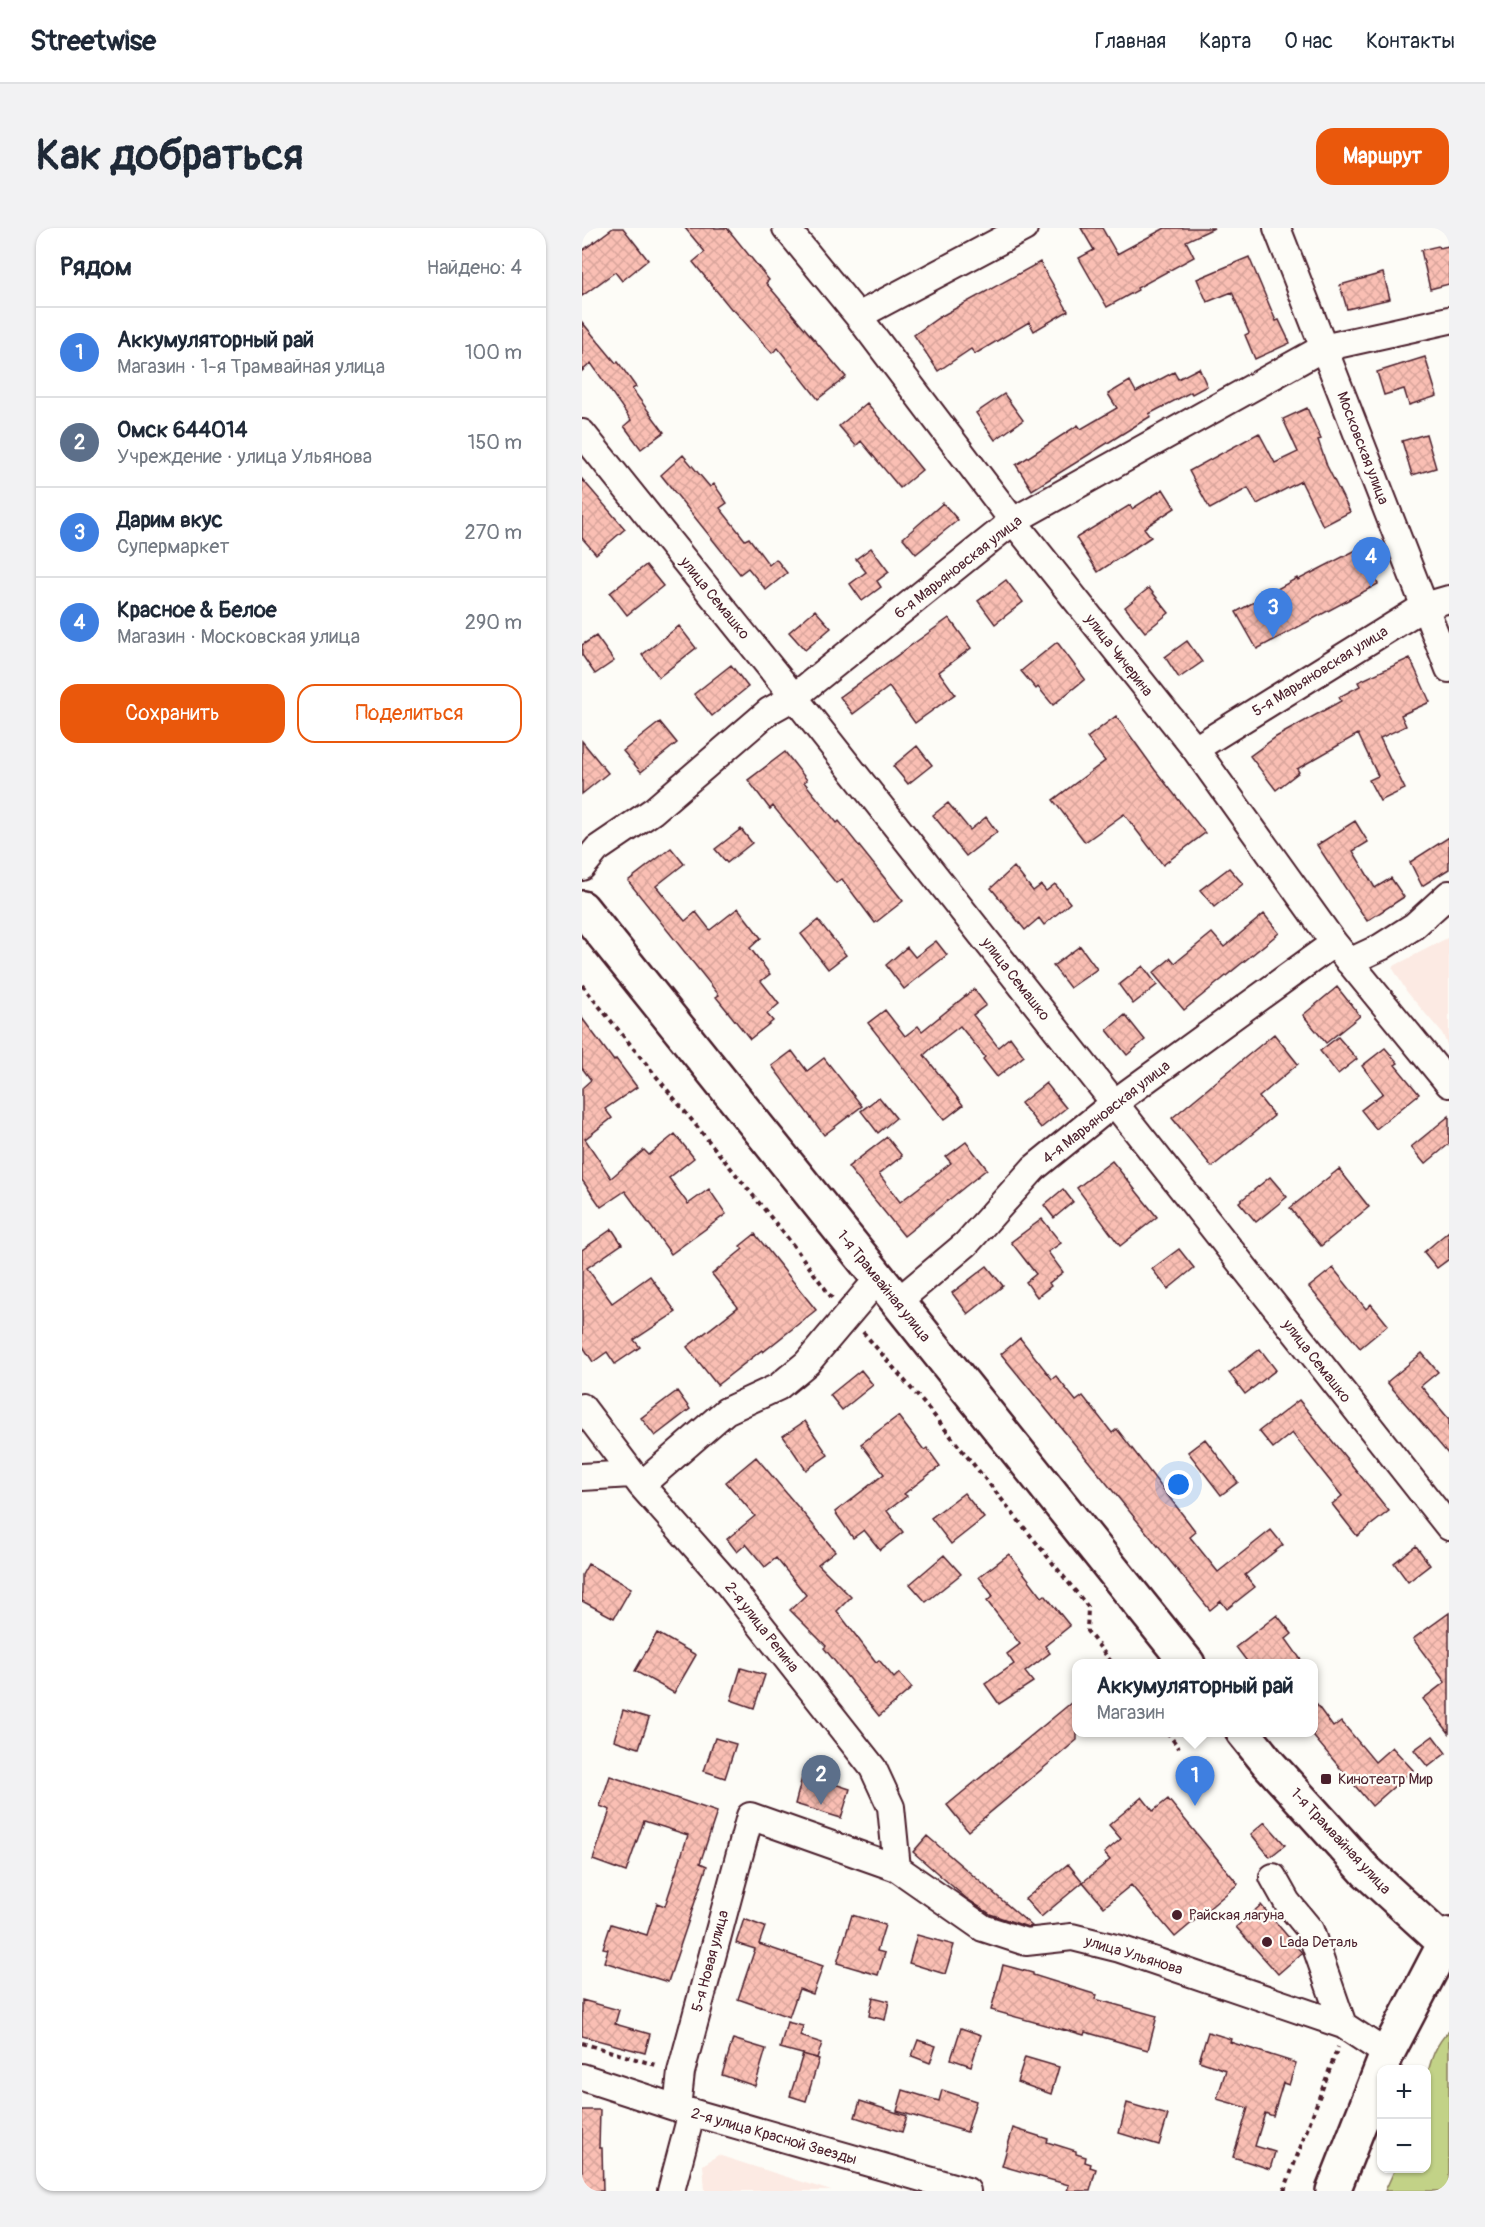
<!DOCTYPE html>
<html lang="ru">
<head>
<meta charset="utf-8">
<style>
  :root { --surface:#fff; --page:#f2f2f3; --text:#1f2937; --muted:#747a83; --line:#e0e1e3; --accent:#ea580c }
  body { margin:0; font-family:Pangolin,sans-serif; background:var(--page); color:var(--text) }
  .controls { position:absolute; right:18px; bottom:18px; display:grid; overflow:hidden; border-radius:12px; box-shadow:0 2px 4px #0004 }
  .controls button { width:54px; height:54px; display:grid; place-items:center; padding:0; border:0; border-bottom:2px solid var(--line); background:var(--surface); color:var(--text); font:30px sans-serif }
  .you { position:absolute; left:597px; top:1257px; width:21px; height:21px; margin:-15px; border:4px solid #fff; border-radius:50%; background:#1a73e8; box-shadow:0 0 0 9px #1a73e833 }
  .badge { display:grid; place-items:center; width:39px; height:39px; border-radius:50%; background:var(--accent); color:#fff; font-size:20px; font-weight:700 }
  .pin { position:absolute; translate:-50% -50px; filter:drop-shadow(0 2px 3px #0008) }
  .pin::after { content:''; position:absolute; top:32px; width:21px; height:18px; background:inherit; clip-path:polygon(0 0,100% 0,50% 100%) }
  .popup { position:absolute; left:490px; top:1431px; width:246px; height:78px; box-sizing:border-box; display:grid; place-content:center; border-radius:12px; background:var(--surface); filter:drop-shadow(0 2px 4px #0005); font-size:20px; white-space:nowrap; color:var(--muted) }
  .popup b { font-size:22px; color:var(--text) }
  .popup::after { content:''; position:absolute; left:50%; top:100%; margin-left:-12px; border:12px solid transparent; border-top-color:var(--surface) }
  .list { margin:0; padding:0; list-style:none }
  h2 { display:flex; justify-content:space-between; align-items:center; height:78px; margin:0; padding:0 24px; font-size:26px }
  h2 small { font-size:20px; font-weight:400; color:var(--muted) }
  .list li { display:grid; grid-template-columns:39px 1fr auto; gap:18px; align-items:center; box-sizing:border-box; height:90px; padding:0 24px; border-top:2px solid var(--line) }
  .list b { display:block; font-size:22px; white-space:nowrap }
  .list p { margin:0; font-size:20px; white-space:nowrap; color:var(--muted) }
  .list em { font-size:20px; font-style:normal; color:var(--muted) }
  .actions { display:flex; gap:12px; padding:18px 24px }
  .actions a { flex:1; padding:14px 0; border:2px solid var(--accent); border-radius:18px; text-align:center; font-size:21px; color:var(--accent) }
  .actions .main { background:var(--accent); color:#fff }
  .map { position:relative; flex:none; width:867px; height:1963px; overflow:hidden; border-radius:18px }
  header { display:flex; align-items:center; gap:36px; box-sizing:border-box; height:84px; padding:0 30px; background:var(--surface); border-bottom:2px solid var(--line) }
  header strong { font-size:28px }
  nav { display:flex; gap:33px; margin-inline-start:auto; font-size:21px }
  .intro { display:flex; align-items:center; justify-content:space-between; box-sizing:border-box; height:144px; padding:0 36px }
  h1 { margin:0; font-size:42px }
  .button { padding:15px 27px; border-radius:18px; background:var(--accent); color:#fff; font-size:21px; font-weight:700 }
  main { display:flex; gap:36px; padding:0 36px }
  aside { flex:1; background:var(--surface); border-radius:18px; box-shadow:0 2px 4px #0004 }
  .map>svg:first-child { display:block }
</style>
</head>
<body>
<header>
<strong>Streetwise</strong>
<nav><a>Главная</a><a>Карта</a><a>О нас</a><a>Контакты</a></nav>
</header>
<div class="intro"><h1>Как добраться</h1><a class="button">Маршрут</a></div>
<main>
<aside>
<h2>Рядом<small>Найдено: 4</small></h2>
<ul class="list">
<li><span class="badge" style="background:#3f7fe0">1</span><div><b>Аккумуляторный рай</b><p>Магазин · 1-я Трамвайная улица</p></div><em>100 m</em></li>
<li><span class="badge" style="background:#5c6f8a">2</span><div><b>Омск 644014</b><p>Учреждение · улица Ульянова</p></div><em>150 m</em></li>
<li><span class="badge" style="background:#3f7fe0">3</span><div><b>Дарим вкус</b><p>Супермаркет</p></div><em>270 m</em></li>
<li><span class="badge" style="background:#3f7fe0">4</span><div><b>Красное &amp; Белое</b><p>Магазин · Московская улица</p></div><em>290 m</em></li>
</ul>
<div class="actions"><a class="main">Сохранить</a><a>Поделиться</a></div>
</aside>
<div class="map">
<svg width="867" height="1963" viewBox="0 0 867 1963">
  <defs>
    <pattern id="building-cross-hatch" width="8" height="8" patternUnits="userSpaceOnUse" patternTransform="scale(1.5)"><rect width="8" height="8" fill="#fabfb4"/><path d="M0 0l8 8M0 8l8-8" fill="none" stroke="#d8a49b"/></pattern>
  </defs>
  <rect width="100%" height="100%" fill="#fdfcf7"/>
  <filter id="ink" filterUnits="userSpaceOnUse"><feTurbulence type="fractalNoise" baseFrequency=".0167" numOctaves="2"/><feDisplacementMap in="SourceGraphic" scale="12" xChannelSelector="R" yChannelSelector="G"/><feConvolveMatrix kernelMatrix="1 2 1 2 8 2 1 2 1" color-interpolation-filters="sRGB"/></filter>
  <g filter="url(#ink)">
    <path fill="#fceae3" d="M867,709V821L860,805L825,764L810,739Z
      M136,1927L249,1963H123L121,1937Z"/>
    <path fill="#c2d287" stroke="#867859" stroke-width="1.5" d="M867,1803V1963H803L813,1941L844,1940C844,1899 834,1834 867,1803Z"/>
    <path fill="url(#building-cross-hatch)" stroke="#4a1f2b" stroke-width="1.5" d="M31,0H41L66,32L40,53L33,44L0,68V23Z
      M103,0H145L187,52L184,55L264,149L236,171L196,120L190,125L151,81L150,82L111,34L123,24Z
      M499,0H520L535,26L583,0H632L604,13L612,29L555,60L556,62L525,79L497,30L512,22Z
      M856,18L857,20L867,18V56L848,61L839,22Z
      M667,29L694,93L697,92L708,115L673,131L663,107L667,105L650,64L625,74L615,51Z
      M458,34L486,83L452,103L447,94L393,126L389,121L356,143L332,107L356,90Z
      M801,45L808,71L765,81L758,57Z
      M0,94L34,135L36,134L54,159L50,161L82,204L59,221L42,198L49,192L9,135L0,143Z
      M843,129L855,168L827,177L822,161L802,167L795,144Z
      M617,140L625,158L610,166L609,164L567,186L569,188L450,262L434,237L496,197L499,201L535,180L526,166L548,153L554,164L592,144L596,151Z
      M422,166L441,192L413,212L394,185Z
      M285,175L340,242L318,260L279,213L274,218L257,198Z
      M725,180L739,211L736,212L745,238L768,284L741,298L719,253L675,276L666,260L628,281L607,243L677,205L693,235L716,224L701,191Z
      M844,206L854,240L830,247L820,213Z
      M101,227L128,259L132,256L145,275L138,280L163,312L167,310L187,337L194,331L205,345L184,362L166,340L158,346L79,247Z
      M0,251L43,301L14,326L0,310Z
      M581,261L593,280L562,300L569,309L516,344L494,310L548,277L550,281Z
      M361,275L376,292L334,326L321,310Z
      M289,320L307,344L295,353L299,359L280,373L268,356L284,344L274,331Z
      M778,320L796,356L675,421L654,384L715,350L716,352Z
      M64,337L81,358L45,387L28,365Z
      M424,352L441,374L413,396L396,373Z
      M567,360L587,385L563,404L543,379Z
      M233,382L249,400L223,422L207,404Z
      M367,390L389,420L357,444L373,466L333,495L307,459L271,486L258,469Z
      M97,398L114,420L77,449L60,427Z
      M14,408L32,433L13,446L0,427V417Z
      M605,413L620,434L597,450L583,429Z
      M475,414L503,451L471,477L456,459L454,461L439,443Z
      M828,430L848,474L819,487L824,498L798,510L823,561L798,573L787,552L796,548L776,506L715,541L717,544L694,562L668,528L694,509L759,473L757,469L778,458L776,454Z
      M149,437L166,459L130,488L112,466Z
      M534,488L573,542L623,605L581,637L542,586L503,614L471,572L523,533L505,510Z
      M78,494L95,515L59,544L41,523Z
      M0,513L26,545L0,566Z
      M335,518L350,537L326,556L311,538Z
      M203,524L225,552L222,554L255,595L257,593L321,673L293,695L260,651L254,655L191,578L188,581L166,552Z
      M366,575L388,602L404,589L415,604L384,628L351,587Z
      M773,593L786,614L771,623L793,660L809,650L822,669L785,693L735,617Z
      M159,601L170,615L145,635L133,621Z
      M867,609V641L840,658L828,634Z
      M89,620L102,636L74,658L103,693L114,684L128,702L156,680L179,710L168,720L188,746L179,753L197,776L185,786L191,793L168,811L134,769L137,767L46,653Z
      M432,639L451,663L459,657L464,663L473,656L488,675L462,697L457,690L443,702L409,660Z
      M647,640L661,656L632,679L618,662Z
      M682,686L697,705L602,782L571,745L589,730L593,735L630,705L642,719Z
      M236,692L264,727L246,741L219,706Z
      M354,713L365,727L322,761L304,737L325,719L333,729Z
      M498,718L515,741L488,760L471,738Z
      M561,738L575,757L551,776L537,757Z
      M755,759L778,788L744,815L721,787Z
      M392,761L404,777L391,787L416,819L428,809L442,828L415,849L401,831L403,829L378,798L352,818L342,827L381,877L362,892L286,795L303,782L323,808L336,798L340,803Z
      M543,787L563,812L545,827L525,802Z
      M0,790L32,833L34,831L55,859L23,881L30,890L3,911L29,950L62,922L67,927L93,906L112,930L87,950L106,976L127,961L144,986L89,1026L43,963L19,979L0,952V860L9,852L0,840Z
      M692,806L716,836L677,869L692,888L630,939L590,890Z
      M756,809L775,831L756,846L738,823Z
      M803,820L816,835L813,837L837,866L794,901L779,882L801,865L780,838Z
      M210,823L225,843L242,830L280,878L242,907L190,838Z
      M464,855L484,880L459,900L439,875Z
      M297,869L314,890L296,905L279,883Z
      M867,888V916L843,936L829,919Z
      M305,909L320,928L297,946L318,974L369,935L364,929L384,914L405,941L322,1008L266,939Z
      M530,933L575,989L538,1018L495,960Z
      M757,941L787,979L739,1018L708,980Z
      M688,949L705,969L674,994L657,974Z
      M481,961L491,974L472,990L462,977Z
      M460,991L479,1015L466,1024L481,1044L467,1055L469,1058L455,1069L444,1054L454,1046L429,1014Z
      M30,1001L40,1016L5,1040L30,1075L68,1048L94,1084L52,1112L58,1119L33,1136L25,1124L11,1134L0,1117V1022Z
      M867,1003V1031L855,1040L842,1024Z
      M173,1006L234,1082L181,1124L180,1122L135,1157L105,1119L156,1079L130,1046L161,1021L158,1018Z
      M597,1021L612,1040L586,1061L570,1041Z
      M405,1038L421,1058L386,1086L370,1065Z
      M751,1040L784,1081L789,1076L806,1097L778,1120L727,1059Z
      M438,1110L470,1151L474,1148L494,1173L501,1168L530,1205L535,1201L614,1304L608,1309L636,1344L689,1302L701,1317L663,1347L673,1359L645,1381L639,1373L628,1382L419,1126Z
      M678,1121L694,1142L663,1166L647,1145Z
      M840,1125L856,1144L839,1158L867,1191V1227L805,1154Z
      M279,1142L291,1157L260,1182L248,1167Z
      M95,1163L108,1181L73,1208L59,1190Z
      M717,1172L807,1283L775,1308L750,1276L760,1268L710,1205L691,1220L677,1203Z
      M316,1188L342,1222L345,1220L358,1238L322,1266L325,1268L305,1283L321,1304L298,1322L282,1302L271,1310L253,1284L302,1246L279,1216Z
      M223,1193L246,1227L224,1242L201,1208Z
      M623,1211L656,1254L639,1267L606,1224Z
      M174,1229L253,1323L236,1336L269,1369L255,1383L294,1434L297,1432L312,1450L317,1445L330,1460L297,1488L242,1420L244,1418L208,1382L224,1367L194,1330L183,1339L164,1316L155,1324L145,1311L173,1288L144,1254Z
      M382,1265L402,1290L369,1316L349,1290Z
      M834,1318L848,1337L826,1354L812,1335Z
      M427,1326L460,1369L463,1367L488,1398L463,1418L468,1425L443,1444L451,1454L417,1476L403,1456L432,1436L425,1426L438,1416L405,1373L411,1368L397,1349Z
      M362,1327L379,1346L344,1374L328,1356Z
      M6,1336L49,1360L32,1390L0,1373V1347Z
      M867,1385V1505L841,1471L863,1454L831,1411Z
      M695,1387L710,1406L704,1411L722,1436H667L654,1419Z
      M75,1405L114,1427L92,1465L53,1443Z
      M159,1440L183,1447L172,1480L149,1472Z
      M495,1470V1512L386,1603L365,1577Z
      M732,1473L751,1499L759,1493L793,1534L810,1519L831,1542L790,1578L732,1509Z
      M41,1482L67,1490L57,1520L32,1512Z
      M851,1508L864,1525L846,1539L832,1522Z
      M133,1510L154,1516L143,1550L122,1543Z
      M221,1546L268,1561L259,1590L213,1576Z
      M28,1548L135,1584L118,1635L125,1638L86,1754L22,1734L26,1721L21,1720L29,1696L65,1707L75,1675L83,1678L106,1607L62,1593L44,1644L11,1632L28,1582L18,1578Z
      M560,1569L571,1583L586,1571L656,1656L593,1709L549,1657L522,1679L501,1654L528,1632L522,1625L539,1611L527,1597Z
      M683,1594L703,1617L688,1629L669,1606Z
      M345,1608L450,1698L446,1699L408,1686L385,1671L331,1624Z
      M486,1636L501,1654L459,1689L443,1671Z
      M679,1677L720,1725L696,1746L654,1699Z
      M270,1687L303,1697L295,1723L303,1725L296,1747L255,1735Z
      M162,1691L183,1699L177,1716L241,1738L231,1766L217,1761L207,1789L156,1771L173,1721L154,1715Z
      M335,1707L372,1717L363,1746L327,1735Z
      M421,1737L451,1745V1747L515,1767L513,1771L575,1788L566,1822L503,1804L502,1807L481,1801V1802L409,1782Z
      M291,1769L307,1773L303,1792L287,1788Z
      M0,1772L37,1782L33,1796L68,1806L63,1825L0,1808Z
      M205,1794L221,1798L218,1808L240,1815L235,1830L198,1820Z
      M379,1800L399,1807L389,1838L369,1831Z
      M626,1804L649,1811L648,1814L714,1835L707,1857L701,1855L691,1888L683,1885L673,1918L693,1924L688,1941L651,1929L666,1880L635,1871L644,1842L617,1833Z
      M151,1811L184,1821L173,1858L140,1847Z
      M336,1812L354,1818L348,1835L330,1828Z
      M221,1826L237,1831L224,1873L208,1868Z
      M443,1829L477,1839L469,1866L435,1854Z
      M321,1862L357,1873L360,1862L394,1873L385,1904L315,1883Z
      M278,1873L325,1888L320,1904L273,1889Z
      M545,1875L586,1887L577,1917L537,1905Z
      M0,1882H18L17,1920H20L21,1963H0Z
      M431,1900L466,1911L465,1914L494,1923V1926L504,1929L503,1934L509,1936L508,1939L514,1941L508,1963H485L487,1957L420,1938Z"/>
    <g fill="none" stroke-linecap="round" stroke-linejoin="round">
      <defs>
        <path id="minor" d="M204,0L276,88L431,293L613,521L752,715L867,856
          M695,0L867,441
          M276,88L442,0
          M0,205L212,469L867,1299
          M613,521L843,378L867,371
          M0,639L15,621L71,583L187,483L212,469L431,293L741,120L867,92
          M767,734L799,719L832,698L867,666
          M315,1074L384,1016L452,940L532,875L752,715
          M0,1179L59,1257L143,1352L291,1540L309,1579L315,1640
          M0,1249L49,1246
          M59,1257L144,1183L196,1159L225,1135L296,1051
          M691,1649L705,1674L728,1702L761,1797
          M0,1849L95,1880L385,1963
          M95,1880L99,1844L168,1588L315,1640L401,1700L444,1714L490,1709L538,1721L761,1797L805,1826
          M89,1963L110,1884"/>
        <path id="major" d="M0,680L606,1436
          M661,1504L686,1535L784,1643L867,1719
          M751,1963L805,1826L867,1707"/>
      </defs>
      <use href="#minor" stroke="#4a1f2b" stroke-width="30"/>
      <use href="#major" stroke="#4a1f2b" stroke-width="38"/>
      <path stroke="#4a1f2b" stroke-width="4" stroke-dasharray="4.5 4.5" stroke-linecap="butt" d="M0,757L208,1013L250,1070
        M281,1104L351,1186L506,1379L505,1403L531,1436
        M585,1504L597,1520
        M0,1815L77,1838
        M702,1963L756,1819"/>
      <use href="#minor" stroke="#fdfcf7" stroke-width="26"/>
      <use href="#major" stroke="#fdfcf7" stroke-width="33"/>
    </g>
  </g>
  <g fill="#4a1f2b" stroke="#fdfcf7" stroke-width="2">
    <rect x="738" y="1545" width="12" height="12" rx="3"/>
    <circle cx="595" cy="1687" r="6"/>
    <circle cx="685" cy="1714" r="6"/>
  </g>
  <g text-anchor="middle" stroke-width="4.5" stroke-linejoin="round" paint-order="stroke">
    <g font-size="15" fill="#4a1f2b" stroke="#fdfcf7">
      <text transform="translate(781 220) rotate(69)" y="5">Московская улица</text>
      <text transform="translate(376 339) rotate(-38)" y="5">6-я Марьяновская улица</text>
      <text transform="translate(133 370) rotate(51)" y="5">улица Семашко</text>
      <text transform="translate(537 427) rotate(52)" y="5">улица Чичерина</text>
      <text transform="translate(738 443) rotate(-32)" y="5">5-я Марьяновская улица</text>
      <text transform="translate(434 751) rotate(52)" y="5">улица Семашко</text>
      <text transform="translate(524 884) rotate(-38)" y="5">4-я Марьяновская улица</text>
      <text transform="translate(302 1058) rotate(51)" y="5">1-я Трамвайная улица</text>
      <text transform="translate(735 1133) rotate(52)" y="5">улица Семашко</text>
      <text transform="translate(180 1399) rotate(52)" y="5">2-я улица Репина</text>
      <text transform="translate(759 1613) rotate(47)" y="5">1-я Трамвайная улица</text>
      <text transform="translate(552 1727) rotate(17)" y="5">улица Ульянова</text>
      <text transform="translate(128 1733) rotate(-75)" y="5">5-я Новая улица</text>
      <text transform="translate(192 1908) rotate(16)" y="5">2-я улица Красной Звезды</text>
    </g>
    <g font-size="15" fill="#4a1f2b" stroke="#fdfcf7" text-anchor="start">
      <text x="756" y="1556">Кинотеатр Мир</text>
      <text x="607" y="1692">Райская лагуна</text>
      <text x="697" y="1719">Lada Dеталь</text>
    </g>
  </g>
</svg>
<div class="controls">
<button>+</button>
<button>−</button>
</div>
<div class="you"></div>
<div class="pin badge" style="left:613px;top:1578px;background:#3f7fe0">1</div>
<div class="popup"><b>Аккумуляторный рай</b>Магазин</div>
<div class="pin badge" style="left:239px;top:1577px;background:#5c6f8a">2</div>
<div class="pin badge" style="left:691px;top:410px;background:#3f7fe0">3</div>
<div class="pin badge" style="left:789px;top:359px;background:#3f7fe0">4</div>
</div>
</main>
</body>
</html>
